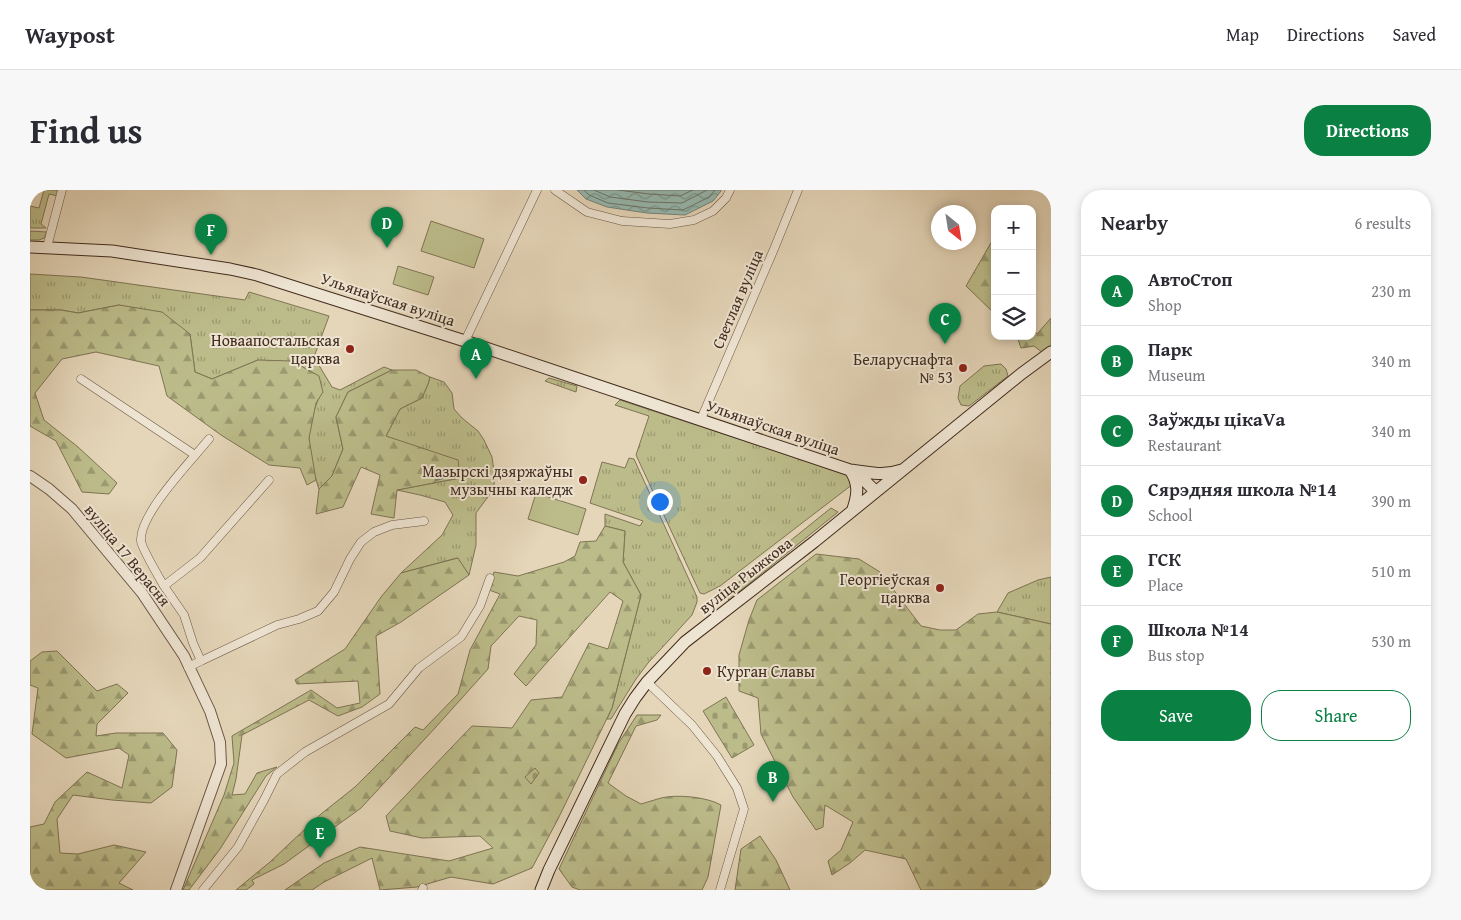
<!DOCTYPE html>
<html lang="en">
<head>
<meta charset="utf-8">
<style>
  :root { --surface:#fff; --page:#f7f7f7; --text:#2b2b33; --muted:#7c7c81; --line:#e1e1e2; --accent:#0b8043 }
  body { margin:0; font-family:"Gentium Book Plus",serif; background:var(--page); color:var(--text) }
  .controls { position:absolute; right:15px; top:15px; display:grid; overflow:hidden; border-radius:10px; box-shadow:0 2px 8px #0003 }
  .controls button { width:45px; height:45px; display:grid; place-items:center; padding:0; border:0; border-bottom:1px solid var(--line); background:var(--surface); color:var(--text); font:25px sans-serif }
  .compass { position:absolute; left:901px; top:15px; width:45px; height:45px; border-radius:50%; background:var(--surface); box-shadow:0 2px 8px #0003; rotate:150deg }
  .you { position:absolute; left:629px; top:311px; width:18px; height:18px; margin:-12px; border:4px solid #fff; border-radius:50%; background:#1a73e8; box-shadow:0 0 0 8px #1a73e833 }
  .badge { display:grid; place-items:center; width:32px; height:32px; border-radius:50%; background:var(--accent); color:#fff; font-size:16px; font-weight:700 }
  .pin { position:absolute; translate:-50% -41px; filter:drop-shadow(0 1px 2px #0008) }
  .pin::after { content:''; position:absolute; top:26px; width:18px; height:15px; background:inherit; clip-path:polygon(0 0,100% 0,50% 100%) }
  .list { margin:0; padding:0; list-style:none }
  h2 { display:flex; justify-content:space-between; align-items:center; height:65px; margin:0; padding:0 20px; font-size:21px }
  h2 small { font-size:16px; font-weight:400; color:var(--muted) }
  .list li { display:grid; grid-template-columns:32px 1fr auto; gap:15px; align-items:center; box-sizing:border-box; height:70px; padding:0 20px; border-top:1px solid var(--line) }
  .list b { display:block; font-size:19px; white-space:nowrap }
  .list p { margin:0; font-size:16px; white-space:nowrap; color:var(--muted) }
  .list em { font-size:16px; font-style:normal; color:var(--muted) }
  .actions { display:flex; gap:10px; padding:15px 20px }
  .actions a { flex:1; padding:11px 0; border:1px solid var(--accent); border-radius:20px; text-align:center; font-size:18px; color:var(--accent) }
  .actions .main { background:var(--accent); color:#fff }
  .icon { flex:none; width:28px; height:28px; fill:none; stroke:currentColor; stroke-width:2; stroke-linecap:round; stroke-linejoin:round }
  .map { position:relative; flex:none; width:1021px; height:700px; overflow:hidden; border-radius:20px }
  header { display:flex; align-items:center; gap:30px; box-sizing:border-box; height:70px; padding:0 25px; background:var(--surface); border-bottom:1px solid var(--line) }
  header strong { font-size:24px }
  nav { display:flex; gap:28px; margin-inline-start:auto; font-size:18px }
  .intro { display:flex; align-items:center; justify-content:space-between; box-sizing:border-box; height:120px; padding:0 30px }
  h1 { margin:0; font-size:35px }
  .button { padding:12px 22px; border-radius:20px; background:var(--accent); color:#fff; font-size:18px; font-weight:700 }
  main { display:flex; gap:30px; padding:0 30px }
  aside { flex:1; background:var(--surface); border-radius:20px; box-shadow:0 2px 8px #0003 }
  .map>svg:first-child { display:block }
</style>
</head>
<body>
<header>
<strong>Waypost</strong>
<nav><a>Map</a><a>Directions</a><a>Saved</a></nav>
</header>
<div class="intro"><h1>Find us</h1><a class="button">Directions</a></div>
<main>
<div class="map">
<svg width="1021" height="700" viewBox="0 0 1021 700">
  <defs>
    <pattern id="grass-tufts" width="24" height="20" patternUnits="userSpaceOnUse" patternTransform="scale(1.25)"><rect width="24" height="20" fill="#bcbc8a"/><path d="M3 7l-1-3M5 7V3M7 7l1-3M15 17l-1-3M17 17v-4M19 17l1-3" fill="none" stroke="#9a9970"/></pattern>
    <pattern id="forest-firs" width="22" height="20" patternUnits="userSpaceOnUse" patternTransform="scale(1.25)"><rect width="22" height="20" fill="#bcbc8a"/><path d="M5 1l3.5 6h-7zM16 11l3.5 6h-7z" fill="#9a9970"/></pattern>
    <pattern id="cemetery-stones" width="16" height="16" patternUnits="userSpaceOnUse" patternTransform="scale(1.25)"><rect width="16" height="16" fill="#bcbc8a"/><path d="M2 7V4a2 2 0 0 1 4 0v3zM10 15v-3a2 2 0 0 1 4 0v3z" fill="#9a9970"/></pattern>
    <pattern id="water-waves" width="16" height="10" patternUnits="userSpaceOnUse" patternTransform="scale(1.25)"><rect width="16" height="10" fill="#96b9b0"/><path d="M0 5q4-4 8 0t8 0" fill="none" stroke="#7c978f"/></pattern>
  </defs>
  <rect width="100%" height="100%" fill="#e5d6b9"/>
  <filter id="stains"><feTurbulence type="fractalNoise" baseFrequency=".004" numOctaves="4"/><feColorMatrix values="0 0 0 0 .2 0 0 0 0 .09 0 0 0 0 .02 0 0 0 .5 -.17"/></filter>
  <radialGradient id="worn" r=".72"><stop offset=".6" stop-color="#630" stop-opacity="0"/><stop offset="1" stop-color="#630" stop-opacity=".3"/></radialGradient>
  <path fill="url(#grass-tufts)" stroke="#7f7454" d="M14,0H27L28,6L19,4L11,34L16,38H0V16L9,18Z
    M0,41L17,42L14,48L9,50H0Z
    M0,84L51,87L215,110L219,102L299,126L284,167L302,197L310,200L354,177L362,180L318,202L306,227L313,259L302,286L289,299C285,288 278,259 279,248C280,233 285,214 292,202L228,170L182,189L165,182L160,144L89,115L48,123L31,120H0Z
    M971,174L976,179L978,186L939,216L931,215L928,208L930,196L954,176Z
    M400,187L414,192L422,203L424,219L432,228L448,241L454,250L462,267L465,288L463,300L446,323V355L439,385L427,368L371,383L412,345L423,325L415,312L390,305L367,300L430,288L356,246L370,219L392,208L398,194Z
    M519,188L547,196L546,202L515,191Z
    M590,210L815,284L819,286L823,294L690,396L674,404L670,403L606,265L619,226L585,215Z
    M599,268L604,269L667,407V412L662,425L618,473L606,489L581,529H577L582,518L611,405L593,372L595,341L575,336V324L610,336L613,331L560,313L572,272L595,278Z
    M1021,387V434L967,422L978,403L1008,390Z"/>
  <path fill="url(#forest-firs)" stroke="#7f7454" d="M965,46V124L936,96Z
    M89,115L132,122L160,144L165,182L182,189L228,170L262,171L289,186L293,202L286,213L279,248L286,290L277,295L270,278L239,275L191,245L137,206L129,176L66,162L32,169L5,203L14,230L48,257L87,293L79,304L52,302L26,251L0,236V120H31L48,123Z
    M1021,128V157L1013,163L1004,156L991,158L987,146H1002V139L1007,144Z
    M362,180H386L400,187L398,194L392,208L370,219L356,246L428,270L430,288L367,300L364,328L341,324L350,285L331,277L313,317L286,324L289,299L302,286L313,259L306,227L318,202Z
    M801,318L808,322L699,410L694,404Z
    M575,336L595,341L593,372L611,405L582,518L528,629L502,678L463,694L421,687L387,697L350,700L342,668L294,692L282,700H255L294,673L330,657L419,671L463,658L450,646L392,648L360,641L356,626L442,536L482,538L501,510L532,507L559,453L578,459L593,411L580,402L496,496L484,484L506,455L507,430L489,426L461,456L458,479L405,538L331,618L254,674L222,690L224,694L216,700H206L240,672L291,624L325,597L385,537L393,540L428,504L440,460L470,404L459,400L464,382L488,386L534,372L545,366L550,352L566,351Z
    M786,364L829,369L850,382L891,436L910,440H926L948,424L967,422L1021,434V700H891L876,669L835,660L820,673L802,685L798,671L811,660L823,632L795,615L793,637L786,640L763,607L731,544L728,508L709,501V465L719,430L727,410Z
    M428,368L439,385L371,432L346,446L350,504L332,517L308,526L279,510L212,545L206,589L202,605L215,604L227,583L247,577L236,586L190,659L159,700H153L194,605L204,573L202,546L281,500L307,518L330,513L328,491L267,494L265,490L315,459L351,407L371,383Z
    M27,461L67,501L87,494L98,503L67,534L66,546L86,543H133L147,560L142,597L121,613L82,610L43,605L27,629L30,663L48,664L84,655L116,662L89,693L103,700H0V637L14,634L25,612L57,582L92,598L99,565L89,558L36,568L2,544L8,498L0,495V471L12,462Z
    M607,525H631L627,530L606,536L578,593L596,606L611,614C618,612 624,610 631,608C647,604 677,607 691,615L678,687L672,700H550L542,697L529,679L588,554Z
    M730,646L746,670L760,700H705L711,659Z"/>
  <path fill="url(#cemetery-stones)" stroke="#7f7454" d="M696,507L724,555L702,568L673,521Z
    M505,578L509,583L501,594L495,587Z"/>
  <path fill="#bcbc8a" stroke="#7f7454" d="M401,31L454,49L444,78L391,61Z
    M368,76L404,87L398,105L363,94Z
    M506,303L556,319L548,345L498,329Z"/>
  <path fill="url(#water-waves)" stroke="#748176" d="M547,0H691V1L683,11L655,25L617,23L577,17L556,9Z"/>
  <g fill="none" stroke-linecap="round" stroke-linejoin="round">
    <path stroke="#6c7267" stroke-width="1" d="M554,0L559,5L578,13L618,18L653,20L679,7L685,0
      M564,0L580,7L618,12L652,13L677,0
      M588,0L619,4L650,6L663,0"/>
    <path stroke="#748176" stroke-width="2" d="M406,290C414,289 418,285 425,282"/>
    <defs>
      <path id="minor" d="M525,0L557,22L592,31L640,34L664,30L683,21L696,8L700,0
        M17,57L32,0
        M435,151L507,0
        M51,189L165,265
        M671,229L744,59L768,0
        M134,396C129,387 112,359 111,351C109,324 162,270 179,249
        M171,471L247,435L269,429L288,421L304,402L320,369L331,352L344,342L362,335L394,331
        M158,477L171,471L163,453L154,425L134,396L170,368L239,290
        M617,492L662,535L687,566L707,598L714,619L690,700
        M173,700L208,657L234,610L247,584L275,562L359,514L389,478L431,447L450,416L460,388
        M392,700L393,698"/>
      <path id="tertiary" d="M0,286L19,299L42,319L112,403L154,466L180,521L190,552L191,574L146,700"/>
      <path id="secondary" d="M0,57L82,61L200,79L227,85L435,151L820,280C840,282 851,287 872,280
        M820,280C829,293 828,304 823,319
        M823,282L832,288L845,301
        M511,700L519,680L595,524L605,508L617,492L655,452L784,352L991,184L1021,162"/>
    </defs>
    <use href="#minor" stroke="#6b5645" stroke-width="9"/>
    <use href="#tertiary" stroke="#6b5645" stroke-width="12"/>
    <use href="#secondary" stroke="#422c1e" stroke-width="13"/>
    <use href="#minor" stroke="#eee4d2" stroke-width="8"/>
    <use href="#tertiary" stroke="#eee4d2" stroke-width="10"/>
    <use href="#secondary" stroke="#eee4d2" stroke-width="11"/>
  </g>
  <g fill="#8f2418" stroke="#eee4d2" stroke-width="2">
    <circle cx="320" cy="159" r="5"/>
    <circle cx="933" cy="178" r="5"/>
    <circle cx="553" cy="290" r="5"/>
    <circle cx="910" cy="398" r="5"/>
    <circle cx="677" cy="481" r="5"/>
  </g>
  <g text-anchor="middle" stroke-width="4" stroke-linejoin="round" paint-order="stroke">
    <g font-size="16" fill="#422c1e" stroke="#eee4d2">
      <text transform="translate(358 109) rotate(18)" y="6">Ульянаўская вуліца</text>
      <text transform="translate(707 109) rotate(-67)" y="6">Светлая вуліца</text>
      <text transform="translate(743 237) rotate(19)" y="6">Ульянаўская вуліца</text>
      <text transform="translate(98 365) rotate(51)" y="6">вуліца 17 Верасня</text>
      <text transform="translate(715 385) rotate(-38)" y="6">вуліца Рыжкова</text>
    </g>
    <g font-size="16" fill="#422c1e" stroke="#eee4d2" text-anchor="end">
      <text x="310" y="156">Новаапостальская<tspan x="310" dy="18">царква</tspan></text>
      <text x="923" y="175">Беларуснафта<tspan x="923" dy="18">№ 53</tspan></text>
      <text x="543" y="287">Мазырскі дзяржаўны<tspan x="543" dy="18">музычны каледж</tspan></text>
      <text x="900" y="395">Георгіеўская<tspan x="900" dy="18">царква</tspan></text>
      <text x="687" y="487" text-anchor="start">Курган Славы</text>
    </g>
  </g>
  <rect width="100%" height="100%" filter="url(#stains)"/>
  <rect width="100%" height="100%" fill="url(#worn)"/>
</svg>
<div class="controls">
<button>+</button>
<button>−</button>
<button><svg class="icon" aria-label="layers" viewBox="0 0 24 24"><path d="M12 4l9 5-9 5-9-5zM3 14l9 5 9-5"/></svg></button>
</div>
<svg class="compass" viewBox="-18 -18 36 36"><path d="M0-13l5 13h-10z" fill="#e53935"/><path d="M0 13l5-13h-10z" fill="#7c7c81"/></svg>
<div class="you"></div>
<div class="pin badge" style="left:446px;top:189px">A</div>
<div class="pin badge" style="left:743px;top:612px">B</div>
<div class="pin badge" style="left:915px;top:154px">C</div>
<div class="pin badge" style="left:357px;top:58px">D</div>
<div class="pin badge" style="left:290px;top:668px">E</div>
<div class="pin badge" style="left:181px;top:65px">F</div>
</div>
<aside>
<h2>Nearby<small>6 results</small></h2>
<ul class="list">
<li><span class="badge">A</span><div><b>АвтоСтоп</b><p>Shop</p></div><em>230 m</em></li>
<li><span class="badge">B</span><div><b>Парк</b><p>Museum</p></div><em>340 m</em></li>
<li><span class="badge">C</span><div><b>Заўжды цікаVа</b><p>Restaurant</p></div><em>340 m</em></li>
<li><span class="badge">D</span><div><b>Сярэдняя школа №14</b><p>School</p></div><em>390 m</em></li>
<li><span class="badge">E</span><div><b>ГСК</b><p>Place</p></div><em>510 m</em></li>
<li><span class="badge">F</span><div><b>Школа №14</b><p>Bus stop</p></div><em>530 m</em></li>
</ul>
<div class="actions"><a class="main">Save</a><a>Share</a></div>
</aside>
</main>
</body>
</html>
